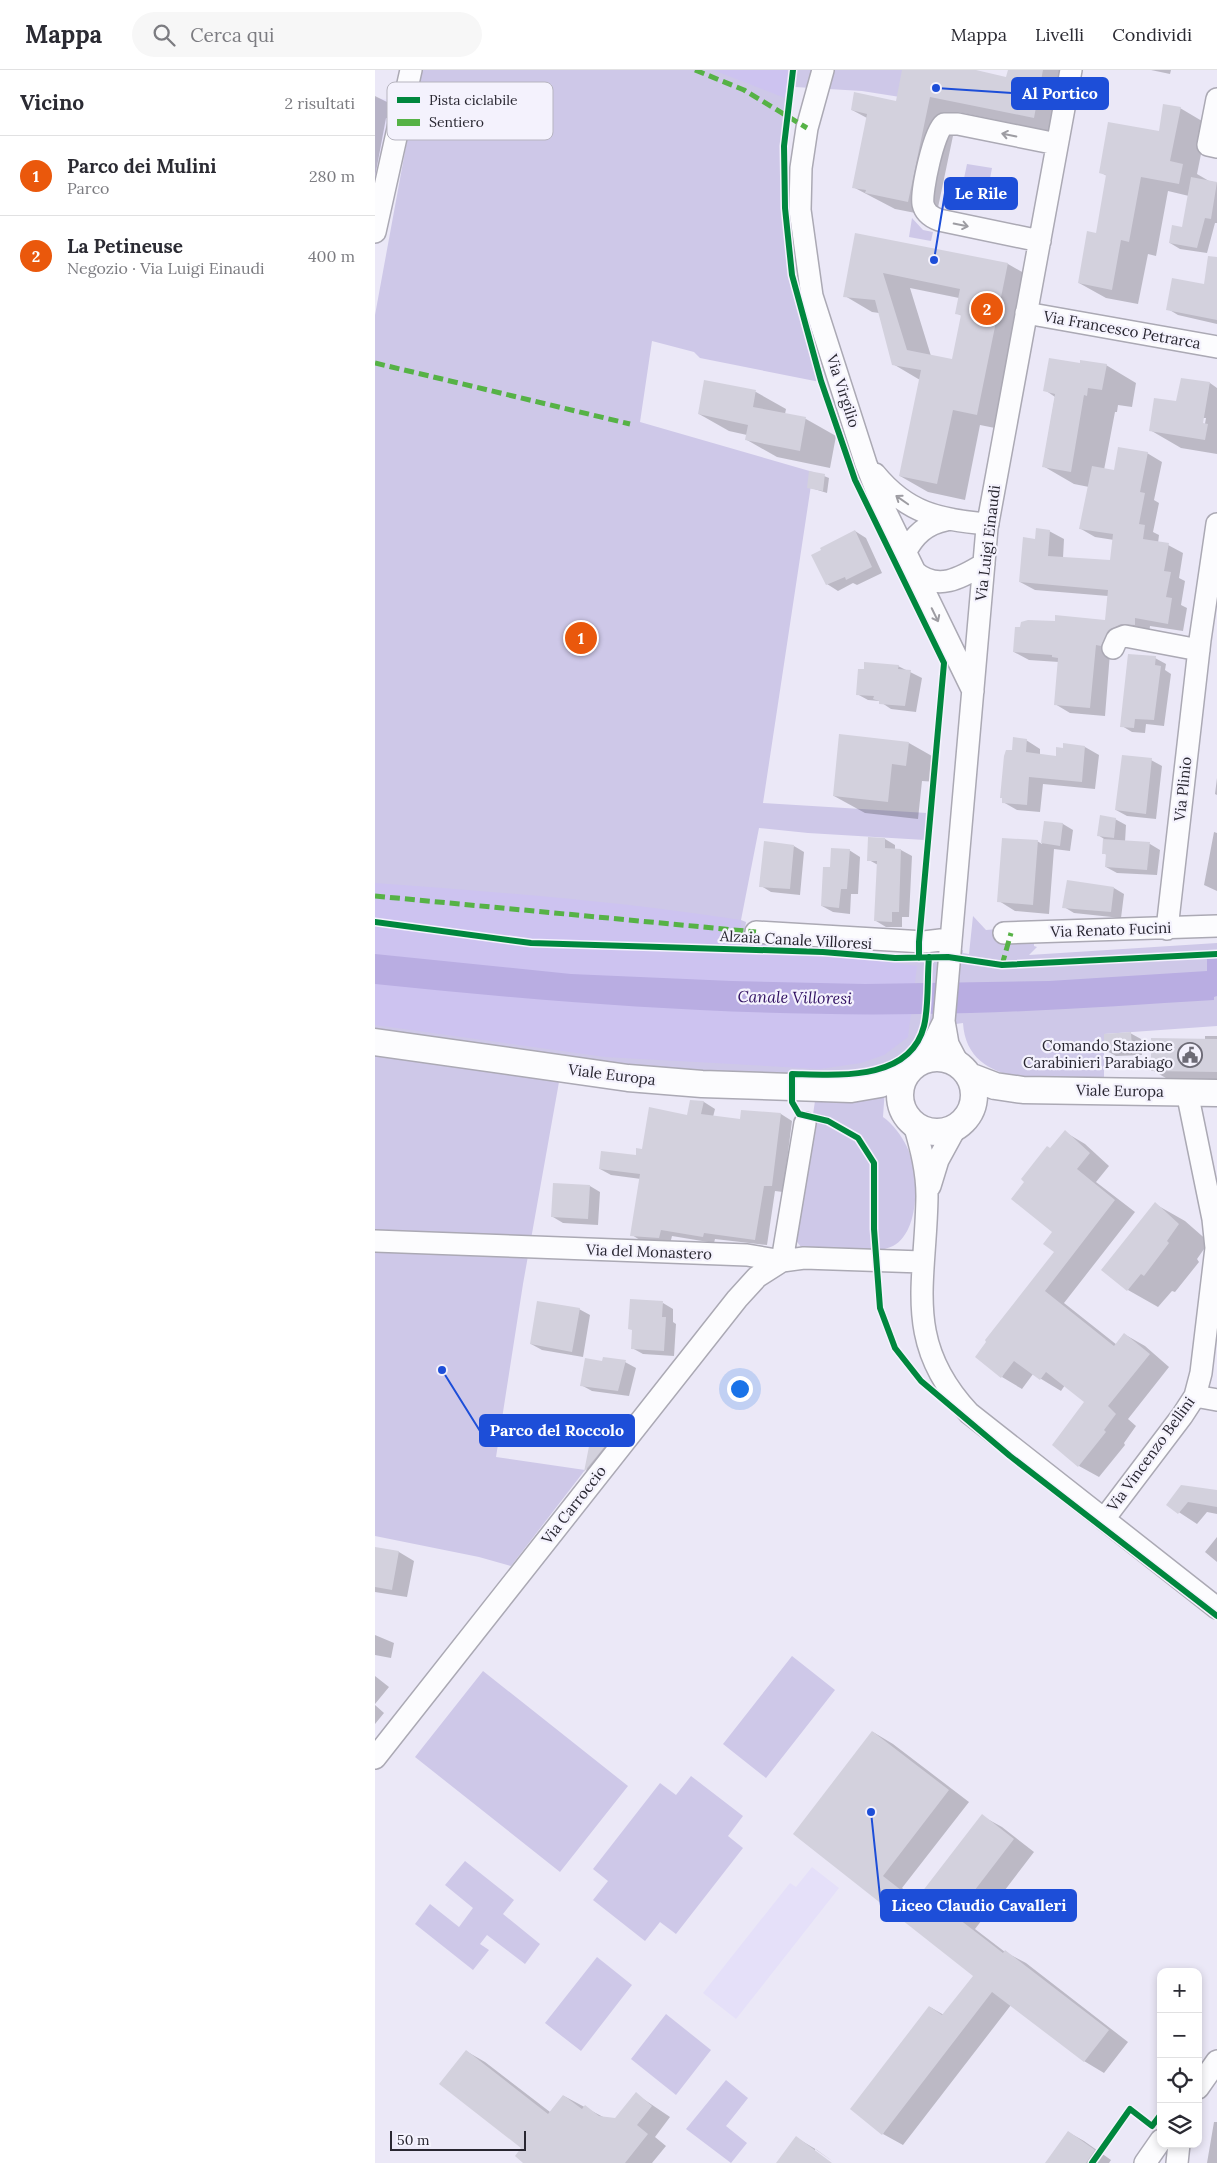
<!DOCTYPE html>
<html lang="it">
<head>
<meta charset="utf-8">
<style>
  :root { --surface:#fff; --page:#f7f7f7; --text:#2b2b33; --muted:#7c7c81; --line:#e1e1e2; --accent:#ea580c }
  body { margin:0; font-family:Lora,serif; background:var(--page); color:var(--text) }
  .controls { position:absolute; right:15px; bottom:15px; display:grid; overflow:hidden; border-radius:10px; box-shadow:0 2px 8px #0003 }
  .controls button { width:45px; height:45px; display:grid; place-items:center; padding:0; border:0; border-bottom:1px solid var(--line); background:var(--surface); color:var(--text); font:25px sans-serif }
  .scale { position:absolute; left:15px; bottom:12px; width:136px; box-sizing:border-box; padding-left:5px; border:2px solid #292731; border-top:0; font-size:14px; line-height:18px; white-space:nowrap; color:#292731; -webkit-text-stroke:4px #f4f2fd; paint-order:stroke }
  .you { position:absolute; left:364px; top:1318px; width:18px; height:18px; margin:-12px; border:4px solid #fff; border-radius:50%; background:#1a73e8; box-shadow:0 0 0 8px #1a73e833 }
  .badge { display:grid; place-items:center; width:32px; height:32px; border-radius:50%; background:var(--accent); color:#fff; font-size:16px; font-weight:700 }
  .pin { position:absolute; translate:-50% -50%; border:2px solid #fff; box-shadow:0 1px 5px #0006 }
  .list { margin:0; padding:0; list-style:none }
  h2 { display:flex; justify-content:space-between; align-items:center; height:65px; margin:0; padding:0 20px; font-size:21px }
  h2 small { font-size:16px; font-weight:400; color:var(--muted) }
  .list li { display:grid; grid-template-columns:32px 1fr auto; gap:15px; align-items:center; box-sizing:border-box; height:80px; padding:0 20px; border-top:1px solid var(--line) }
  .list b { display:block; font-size:19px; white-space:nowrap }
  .list p { margin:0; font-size:16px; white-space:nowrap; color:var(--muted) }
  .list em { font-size:16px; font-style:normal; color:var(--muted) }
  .icon { flex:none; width:28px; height:28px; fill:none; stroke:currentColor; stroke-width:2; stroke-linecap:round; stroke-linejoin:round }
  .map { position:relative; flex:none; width:842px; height:2093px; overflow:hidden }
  header { display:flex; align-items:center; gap:30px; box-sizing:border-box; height:70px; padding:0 25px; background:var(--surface); border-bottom:1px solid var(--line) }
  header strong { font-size:24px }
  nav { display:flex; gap:28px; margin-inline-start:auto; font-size:18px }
  .search { width:350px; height:45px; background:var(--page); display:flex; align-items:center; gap:12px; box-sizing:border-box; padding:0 18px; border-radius:28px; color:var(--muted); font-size:19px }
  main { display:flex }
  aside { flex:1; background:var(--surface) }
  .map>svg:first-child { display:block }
</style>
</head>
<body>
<header>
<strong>Mappa</strong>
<div class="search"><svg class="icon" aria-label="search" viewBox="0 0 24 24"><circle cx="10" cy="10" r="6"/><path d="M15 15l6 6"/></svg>Cerca qui</div>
<nav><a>Mappa</a><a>Livelli</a><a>Condividi</a></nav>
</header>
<main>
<aside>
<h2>Vicino<small>2 risultati</small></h2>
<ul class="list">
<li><span class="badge">1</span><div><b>Parco dei Mulini</b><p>Parco</p></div><em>280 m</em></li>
<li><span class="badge">2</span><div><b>La Petineuse</b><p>Negozio · Via Luigi Einaudi</p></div><em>400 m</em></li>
</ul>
</aside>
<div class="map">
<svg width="842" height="2093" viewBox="0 0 842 2093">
  <rect width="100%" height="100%" fill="#ebe8f7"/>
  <path fill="#e5e0f9" d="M0,28L17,30L0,110Z
    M437,1797L464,1818L361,1949L328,1923L415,1813L421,1817Z"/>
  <path fill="#cec8e8" d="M45,0H529L525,27L487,21L420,17L411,20L406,96L414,139L423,229L450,313L325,288L319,282L277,271L265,352L438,402L388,733L552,743L550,770L433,763L384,758L366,850L371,852L366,886L398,884L559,893L557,879L588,880V883L594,884L598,846L611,860L659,856V876L662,877L654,885L842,873V956L729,964V1010C681,1009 592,1021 588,953L566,956L510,1018L508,1047C518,1054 526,1065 532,1077C544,1102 546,1161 518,1176C501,1185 450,1181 429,1181L420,1169L442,1017L176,1009L184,1012L148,1214L121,1387L210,1400L136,1496L104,1487L0,1466V245Z
    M592,94L617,98L612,124L587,118Z
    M537,148L548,160L558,162L556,171L534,167Z
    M417,1586L460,1620L391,1708L348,1674Z
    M108,1601L253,1716L185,1802L40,1687Z
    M316,1706L368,1746L353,1766L368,1778L301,1864L285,1852L270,1871L218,1830L233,1811L218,1799L285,1713L301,1725Z
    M90,1791L139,1830L128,1844L165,1874L150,1894L112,1865L105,1874L114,1880L98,1900L40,1854L55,1834L84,1857L98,1838L70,1815Z
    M222,1887L257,1915L206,1981L170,1953Z
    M291,1944L336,1980L301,2025L256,1989Z
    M351,2010L373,2028L351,2056L372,2073L356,2093L311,2059Z"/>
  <path fill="#cdc3f0" d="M338,0H414L410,28Z
    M0,813C123,822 245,831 366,850V867L458,874L466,885L542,896L533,967L509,985L486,993L445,999L230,987L0,955Z"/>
  <path fill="#b9ade2" d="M0,884L196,904L357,911L490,914L674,911L832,901V889L842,888V926L839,927V930C742,936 645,943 548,944C365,947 182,933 0,914Z"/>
  <path fill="#0003" fill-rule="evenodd" d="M528,0H595L632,8L634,0H699L687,64L583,42L561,147L520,139L478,117L492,48L477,40L522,32Z
    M776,0H796L795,4Z
    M0,26L20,36L18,49L11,48L0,107Z
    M805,38L832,54L822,104L834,111L842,113V153H840L832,183L805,179L795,173L808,159L814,126L793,121L781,186L773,184L763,234L731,228L704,213L722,165L732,106L725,102L784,62Z
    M481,164L633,194L661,210L630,360L605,355L590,430L553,422L525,406L545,310L518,294L504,243L497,242L470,226ZM535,218L584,228L581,243L587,246L578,291L556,286Z
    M842,214V254L803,245L793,239L830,215Z
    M705,295H731L761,313L757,337L743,335L742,342H740L729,400L740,402L772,383L787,392L779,430L784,433L778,462L784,465L783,473L793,475L808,483L804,508L810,511L806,535L812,538L808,561L775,556L774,563L735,583L730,646L695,643L680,634L684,592L654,590L639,582L731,551L733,526L660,520L645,512L661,471L674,461L689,469L688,488L737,492L739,470L720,467L706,459L714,417L699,414L668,396L680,327L670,320Z
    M330,311L381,322L411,339L410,344L431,349L461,366L455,398L402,387L372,370V365L354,361L324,344Z
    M835,313L842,318V384L806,378L775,360L802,333ZM828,348H831L829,359H826Z
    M449,406L454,408L452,423L433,417Z
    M480,461L491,468L507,503L482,515L478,513L463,521L452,514Z
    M780,588L791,594L790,600L796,604L789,656L771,654L770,663L757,662L747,656Z
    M523,596L547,608L541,642L516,639L504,631L493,630L482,624Z
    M651,670L665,679V685L682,687L710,677L724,685L720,719L668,714L665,742L642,740L628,732L638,682Z
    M534,673L564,690L562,712L547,711L543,749L490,743L459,726Z
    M776,690L787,696L781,749L752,746L741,740Z
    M842,708V725L840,724Z
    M740,749L751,755L750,772L775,774L785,780L782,805L742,803L731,797L732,785L728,783L729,769L723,765Z
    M670,752L688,754L698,760L695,781L679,779L674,844L640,841L624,831L662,771L667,774Z
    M839,762L842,763V821L829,815Z
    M510,769L520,775V779L526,780L537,786L534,847H527V857H511L501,851L503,795L494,790Z
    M419,776L429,782L425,825L396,822L386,816Z
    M474,780L485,787L483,824H476L475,844L458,842L447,836L456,798Z
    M739,818L749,824L746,848L699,843L689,837Z
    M755,963L766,969L767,985L741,986L730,980Z
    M830,966H842V1012L796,1011L777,1000L830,970Z
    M316,1031L329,1032L340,1039L338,1047L366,1051L367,1042L406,1044L417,1051L408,1122L400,1121L392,1175L340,1169L339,1173L297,1166L295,1174L268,1172L257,1165L266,1109L236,1105L225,1099L262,1087L313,1046Z
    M690,1062L710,1074L734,1096L721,1112L760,1142L689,1233L742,1275L749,1264L770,1276L794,1297L753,1349L761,1356L749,1373L750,1375L724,1407L704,1396L711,1332L690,1315L686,1321L658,1304L647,1319L627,1307L681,1182L676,1079Z
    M215,1116L225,1122L223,1155L188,1153L178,1147Z
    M780,1134L810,1151L834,1172L822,1189L824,1192L800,1222L797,1221L783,1237L753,1220Z
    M288,1233L298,1239V1252L301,1254L299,1286L268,1284L257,1278Z
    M204,1239L215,1245L208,1287L167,1280L156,1274Z
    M228,1292H250L261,1298L254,1326L217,1321L206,1315Z
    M218,1363L244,1377L221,1407L211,1402Z
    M842,1421V1444L832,1442L822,1454L793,1435Z
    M842,1467V1492L830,1482Z
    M0,1478L24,1482L39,1491L32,1527L0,1522Z
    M0,1565L19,1573L16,1588L0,1585Z
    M0,1606L14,1617L0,1634Z
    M0,1635L9,1643L0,1654Z
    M498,1662L518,1674L594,1732L527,1818L542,1830L607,1746L627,1757L659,1782L600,1859L630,1882L651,1893L753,1972L729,2003L709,1991L636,1935L528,2075L508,2064L555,1937L569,1945L600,1905L419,1764Z
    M91,1981L110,1992L175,2042L189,2026L230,2048L241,2049L261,2024L295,2047L280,2067L291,2076L277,2093H150L148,2077Z
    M839,2052H842V2093H832Z
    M693,2062L709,2071L736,2090L734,2093H671Z
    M422,2068L442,2080L460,2093L440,2079V2082L455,2093H406Z"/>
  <path fill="#d3d1dd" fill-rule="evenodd" d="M527,0H601L631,7L633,0H668L659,48L555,27L533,132L490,123L491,120L477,118L492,44L476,40L479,22L521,31Z
    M788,34L806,37L795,91L808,94L804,114L766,107L754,172L746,170L737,220L703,213L712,161L721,163L731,105L724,103L733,52L784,61Z
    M816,107L842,112L836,149L830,148L822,178L794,173L797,155L807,157Z
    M480,163L633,193L602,345L578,340L562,414L524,406L546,300L517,295L500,230L468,227ZM508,203L585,219L580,244L586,245L577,289L532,280Z
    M833,186L842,187V250L791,240L797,208L829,214Z
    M674,288L705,293V290L732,294L727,320L713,318L712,326L709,325L696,402L667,397L680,324L668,321Z
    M806,308L835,312L828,353L833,354L830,370L774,361L779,328L801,331Z
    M329,310L381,320L378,337L431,347L425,381L370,370L373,355L323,344Z
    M743,377L773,382L765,422L770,423L764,454L770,455L768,469L794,473L789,501L796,502L791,527L797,528L793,554L760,548V555L746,554L734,560L726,576L721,575L715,638L679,635L683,588L677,587V585L638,582L640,557H645L646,552L653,550L680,551V545L730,550L733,520L644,512L648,467L660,469L661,458L675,460L673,486L735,490L738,464L704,459L717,396L739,400Z
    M434,401L450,404L448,421L432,418Z
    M480,460L497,497L471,510L470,507L451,515L436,485L446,480L445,478Z
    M753,584L781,586L780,595L786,596L779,650L760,649L759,658L745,657Z
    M489,592L524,595L523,599L536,600L530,636L504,634V631L498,629L499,626L481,625L483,599H489Z
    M464,664L534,672L531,696L517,694L513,732L458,726Z
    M638,667L652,669L651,682L681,686V677L688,678V673L710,676L707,712L654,707L652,735L627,733V728H625L629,686L631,680H637Z
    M747,685L777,688L771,744L740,740Z
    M725,745L741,748L739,768L722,766Z
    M669,751L688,753L685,776L666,773Z
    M493,767L510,768V778L526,779L524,842H517V852L499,851L502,791H492Z
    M627,768L663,770L658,835L622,832Z
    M728,769L775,772L772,800L730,797L731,784H727Z
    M389,771L419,775L415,819L384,817Z
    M456,778L475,779L472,819H466L464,838L446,836L448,797H455Z
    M692,810L739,817L736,842L687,838Z
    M756,962L757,980H729V964Z
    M776,968L842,969V1002L776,1001Z
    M315,1030L329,1031L326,1044L365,1049L366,1040L406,1043L397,1116H389L380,1170L329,1163L328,1167L286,1160L284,1168L255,1166L265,1104L224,1099L226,1081L261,1085V1078L267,1079L274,1037L312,1045Z
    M690,1060L715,1083L702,1099L740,1130L670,1221L739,1276L749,1263L775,1284L733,1336L741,1344L729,1360L731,1362L703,1397L677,1375L709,1332L671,1302L665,1310L639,1291L626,1308L600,1287L611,1272L610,1270L679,1182L668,1174L677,1162L636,1129L649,1112L646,1109L672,1076L675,1078Z
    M178,1113L215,1115L213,1149L176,1147Z
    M780,1132L804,1154L792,1171L794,1173L769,1206L766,1204L752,1221L726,1200Z
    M255,1229L288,1231L287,1247H291L289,1281L256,1279L257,1260L253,1259Z
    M162,1231L205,1238L197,1282L155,1274Z
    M228,1287L251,1290L243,1321L205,1316L210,1288L227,1291Z
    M217,1361L235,1370L209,1402Z
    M806,1415L842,1420V1437L813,1432L803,1444L791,1435Z
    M0,1477L24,1481L17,1520L0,1517Z
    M497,1661L574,1720L508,1806L540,1831L607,1744L639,1769L580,1846L628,1883L630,1880L734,1960L709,1992L617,1922L507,2065L475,2039L554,1936L567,1945L598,1906L418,1764Z
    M91,1980L173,2044L188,2025L207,2039L210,2035L224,2046L240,2048L261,2022L277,2036L262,2055L273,2064L250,2093H148L140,2086L146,2078L64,2014Z
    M693,2061L720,2080L711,2093H670Z
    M421,2066L457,2093H401Z"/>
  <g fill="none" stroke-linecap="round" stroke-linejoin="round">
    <defs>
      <path id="minor" d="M448,0L432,58L426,98L425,140L437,226L491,394L506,432L598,621
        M842,29L833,75L842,77
        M0,162L36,0
        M665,171L564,150C556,147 550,143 548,134C546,121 559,61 569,54H583L682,74
        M651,243L842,277
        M500,404C532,443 564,450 613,454
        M530,483C539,465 551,454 571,450
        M539,501C562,522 586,508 609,494
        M738,578L742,569L750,566L824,580
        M792,859L825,570L842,454
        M381,862L549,872L574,869
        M629,863L842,856
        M543,993L558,973L569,951
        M584,995L573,974L569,951L612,458L696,0
        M539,1054C546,1078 552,1101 552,1126C551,1213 527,1271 594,1343L842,1538
        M555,1116L563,1090L581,1057
        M0,1171L372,1185L407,1191L429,1188L547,1192
        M820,1326L842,1330
        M729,1449L807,1346L820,1326L826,1303L841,1178L838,1149L812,1022
        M0,1688L362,1229L382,1207L407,1191L430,1053
        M823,2018L842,1991
        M770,2093L786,2070
        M802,2093L804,2074"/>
      <path id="tertiary" d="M0,972L253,1008L327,1014L476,1019L505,1014L533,1002
        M525 1025a37 37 0 1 1 74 0a37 37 0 1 1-74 0Z
        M594,1006L620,1016L648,1020L842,1023"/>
    </defs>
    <use href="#minor" stroke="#aba9b4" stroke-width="24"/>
    <use href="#tertiary" stroke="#aba9b4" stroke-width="29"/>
    <use href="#minor" stroke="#fcfcfe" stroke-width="21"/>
    <use href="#tertiary" stroke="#fcfcfe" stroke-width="26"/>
    <path stroke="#56b246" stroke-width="5" stroke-dasharray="10 5" stroke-linecap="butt" d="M320,0L369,20L432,58
      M0,293L255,354
      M0,826L381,862
      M627,895L636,863"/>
    <defs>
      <path id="cycleway" d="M418,0L409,76L410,138L417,205L446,311L480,410L569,593L544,872V888
        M0,852L156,873L448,882L520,888L573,887L627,895L842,884
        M554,887C552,908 554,936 549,956C535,1012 461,1005 417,1004V1032L424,1044L453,1051L483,1068L499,1093V1159L505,1238L520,1278L546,1311L635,1386L842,1546
        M717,2093L755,2039L777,2056L786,2044"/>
    </defs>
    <use href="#cycleway" stroke="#f4f2fd" stroke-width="9"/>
    <use href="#cycleway" stroke="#00873e" stroke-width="6"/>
  </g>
  <defs><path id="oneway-shaft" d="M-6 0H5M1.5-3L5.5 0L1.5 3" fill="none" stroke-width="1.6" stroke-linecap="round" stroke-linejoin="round" transform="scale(1.25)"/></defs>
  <g stroke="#9d9ca2">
    <use href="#oneway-shaft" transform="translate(634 65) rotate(-168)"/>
    <use href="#oneway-shaft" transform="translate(586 155) rotate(11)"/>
    <use href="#oneway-shaft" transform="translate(527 430) rotate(-145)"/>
    <use href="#oneway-shaft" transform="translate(560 545) rotate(64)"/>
  </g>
  <defs>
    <symbol id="civic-ring" viewBox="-11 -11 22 22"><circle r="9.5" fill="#f4f2fd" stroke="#6d6b76" stroke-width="1.5"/><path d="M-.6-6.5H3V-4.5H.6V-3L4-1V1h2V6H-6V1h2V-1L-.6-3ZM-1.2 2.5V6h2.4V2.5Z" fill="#6d6b76"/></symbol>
  </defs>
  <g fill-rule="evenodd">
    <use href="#civic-ring" x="801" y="971" width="28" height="28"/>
  </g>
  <g text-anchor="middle" stroke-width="4.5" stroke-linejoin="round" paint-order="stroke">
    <g font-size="15" fill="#292731" stroke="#f4f2fd">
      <text transform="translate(747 260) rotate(10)" y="5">Via Francesco Petrarca</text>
      <text transform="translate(468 321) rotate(72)" y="5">Via Virgilio</text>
      <text transform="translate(613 473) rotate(-83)" y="5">Via Luigi Einaudi</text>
      <text transform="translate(808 719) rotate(-84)" y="5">Via Plinio</text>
      <text transform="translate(736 860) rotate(-2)" y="5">Via Renato Fucini</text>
      <text transform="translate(421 870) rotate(3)" y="5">Alzaia Canale Villoresi</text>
      <text transform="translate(237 1005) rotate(7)" y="5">Viale Europa</text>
      <text transform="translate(745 1021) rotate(1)" y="5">Viale Europa</text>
      <text transform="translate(274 1182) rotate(2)" y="5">Via del Monastero</text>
      <text transform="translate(776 1384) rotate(-54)" y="5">Via Vincenzo Bellini</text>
      <text transform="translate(199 1435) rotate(-52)" y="5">Via Carroccio</text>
    </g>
    <g font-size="15" fill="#292731" stroke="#f4f2fd" text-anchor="end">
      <text x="798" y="981">Comando Stazione<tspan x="798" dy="17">Carabinieri Parabiago</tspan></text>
    </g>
    <g font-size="16" font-style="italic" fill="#311162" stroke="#f4f2fd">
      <text transform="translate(420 927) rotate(1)" y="6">Canale Villoresi</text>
    </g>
  </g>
  <rect x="12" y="12" width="166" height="58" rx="8" fill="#f4f2fd" stroke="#b7b5c0" stroke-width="1"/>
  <rect x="22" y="27" width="23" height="6" fill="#00873e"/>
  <rect x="22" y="49" width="23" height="7" fill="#56b246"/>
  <g font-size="14" fill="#292731">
    <text x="54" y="35">Pista ciclabile</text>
    <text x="54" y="57">Sentiero</text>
  </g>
  <path fill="none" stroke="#1d4ed8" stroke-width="2" d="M561 18L637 23M559 190L570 123M67 1300L105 1361M496 1742L506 1836"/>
  <g fill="#1d4ed8" stroke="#f4f2fd" stroke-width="2">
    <circle cx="561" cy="18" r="5"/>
    <circle cx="559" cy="190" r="5"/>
    <circle cx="67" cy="1300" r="5"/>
    <circle cx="496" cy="1742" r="5"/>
  </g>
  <g fill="#1d4ed8" stroke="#1d4ed8" stroke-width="2">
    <rect x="637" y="8" width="96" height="31" rx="5"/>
    <rect x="570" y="108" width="72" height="31" rx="5"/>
    <rect x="105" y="1345" width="154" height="31" rx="5"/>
    <rect x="506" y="1820" width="195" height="31" rx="5"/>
  </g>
  <g font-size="16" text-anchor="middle" font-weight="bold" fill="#fff">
    <text x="685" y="29">Al Portico</text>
    <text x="606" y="129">Le Rile</text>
    <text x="182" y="1366">Parco del Roccolo</text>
    <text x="604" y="1841">Liceo Claudio Cavalleri</text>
  </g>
</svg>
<div class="controls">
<button>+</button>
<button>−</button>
<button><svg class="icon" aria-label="locate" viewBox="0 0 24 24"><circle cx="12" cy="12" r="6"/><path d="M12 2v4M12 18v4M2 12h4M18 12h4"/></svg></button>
<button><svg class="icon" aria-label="layers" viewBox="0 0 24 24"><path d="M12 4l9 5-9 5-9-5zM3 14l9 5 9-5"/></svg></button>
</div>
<div class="scale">50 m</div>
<div class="you"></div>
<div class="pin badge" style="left:206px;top:568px">1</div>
<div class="pin badge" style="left:612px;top:239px">2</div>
</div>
</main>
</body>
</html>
